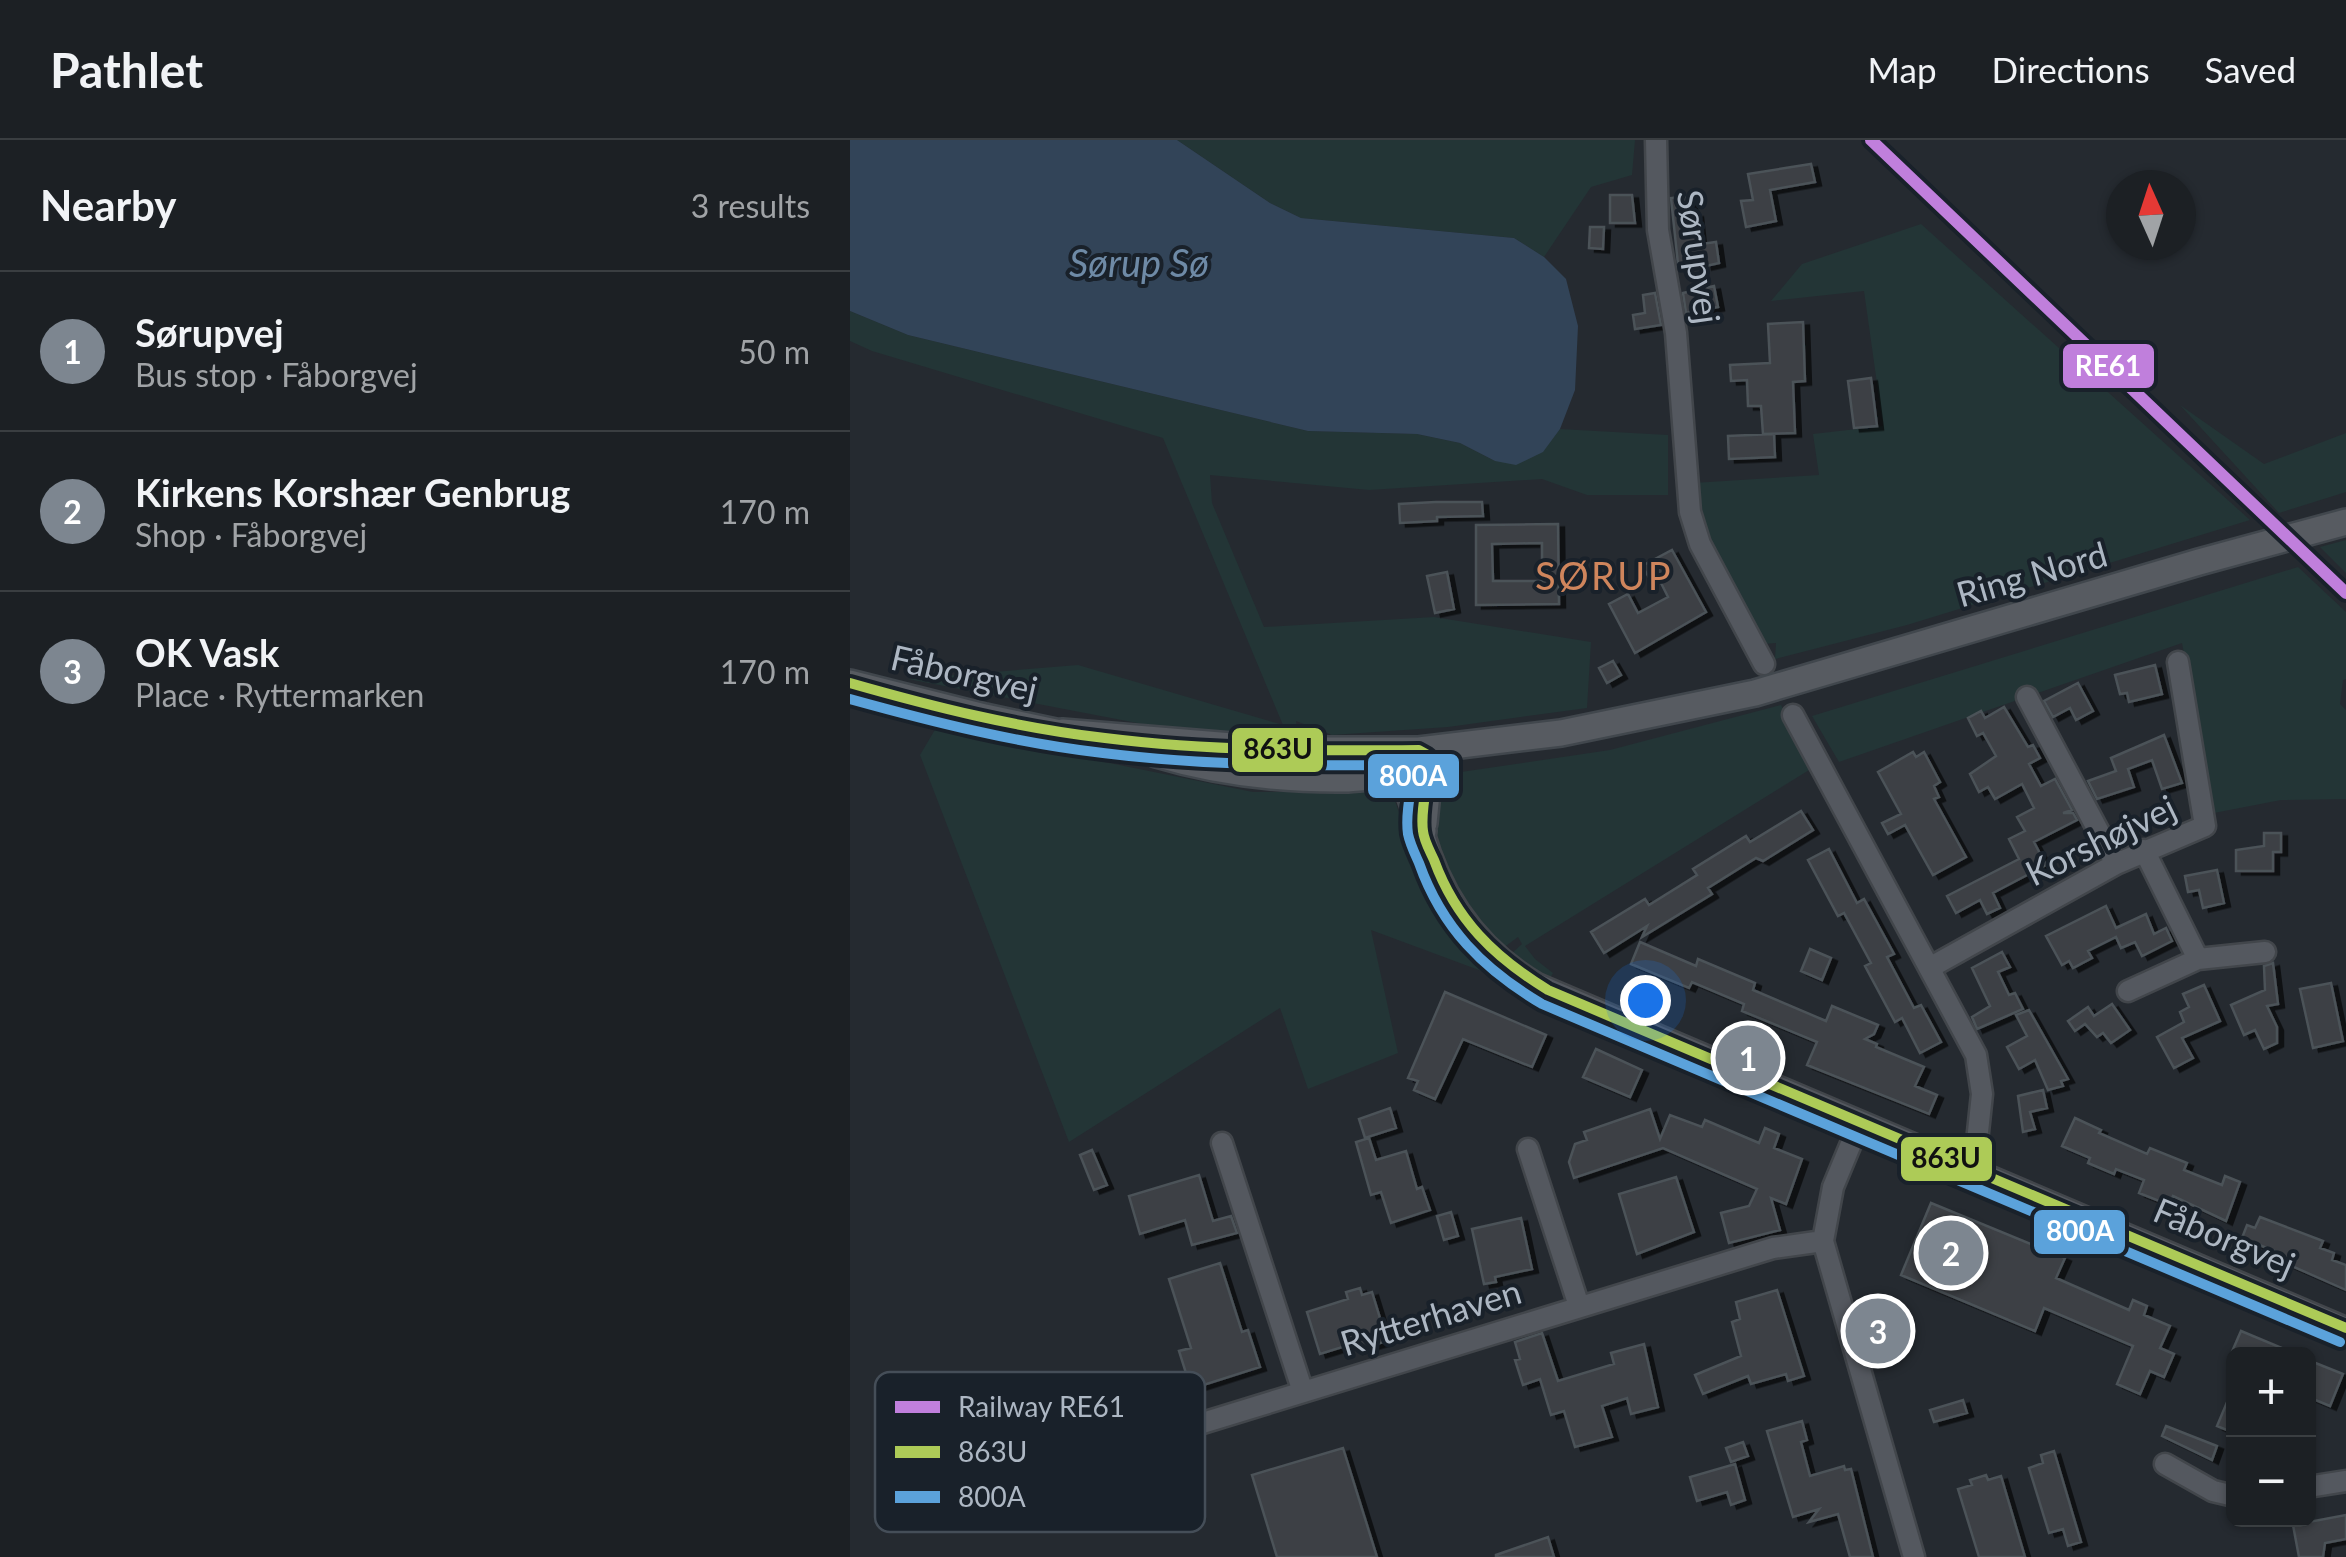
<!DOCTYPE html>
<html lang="en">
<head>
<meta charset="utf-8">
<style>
  :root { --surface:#1c2024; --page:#25282c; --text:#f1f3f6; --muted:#a0a3a6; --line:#3a3e41; --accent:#7d8690 }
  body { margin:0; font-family:Lato,sans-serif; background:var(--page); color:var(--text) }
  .controls { position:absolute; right:30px; bottom:30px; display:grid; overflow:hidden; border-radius:15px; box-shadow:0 2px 8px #0004 }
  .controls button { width:90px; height:90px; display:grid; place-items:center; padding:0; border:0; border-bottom:2px solid var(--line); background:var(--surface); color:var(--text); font:50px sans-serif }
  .compass { position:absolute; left:1256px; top:30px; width:90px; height:90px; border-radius:50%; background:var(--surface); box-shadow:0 2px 8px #0004; rotate:357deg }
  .you { position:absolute; left:795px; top:860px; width:35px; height:35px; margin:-25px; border:8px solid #fff; border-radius:50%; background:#1a73e8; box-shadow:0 0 0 15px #1a73e833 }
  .badge { display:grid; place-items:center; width:65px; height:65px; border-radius:50%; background:var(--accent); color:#fff; font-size:32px; font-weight:700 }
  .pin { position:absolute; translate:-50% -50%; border:5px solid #fff; box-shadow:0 2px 10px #0006 }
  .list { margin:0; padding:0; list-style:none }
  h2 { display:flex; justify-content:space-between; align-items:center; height:130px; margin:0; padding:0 40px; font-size:42px }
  h2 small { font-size:32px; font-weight:400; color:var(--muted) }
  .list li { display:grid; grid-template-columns:65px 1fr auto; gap:30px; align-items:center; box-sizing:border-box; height:160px; padding:0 40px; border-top:2px solid var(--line) }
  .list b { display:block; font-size:38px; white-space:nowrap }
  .list p { margin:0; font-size:32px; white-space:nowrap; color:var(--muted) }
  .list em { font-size:32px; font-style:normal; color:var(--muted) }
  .map { position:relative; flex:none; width:1496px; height:1417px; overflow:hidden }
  header { display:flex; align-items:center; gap:60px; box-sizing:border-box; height:140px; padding:0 50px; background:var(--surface); border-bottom:2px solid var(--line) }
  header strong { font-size:48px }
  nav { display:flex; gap:55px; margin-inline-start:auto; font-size:35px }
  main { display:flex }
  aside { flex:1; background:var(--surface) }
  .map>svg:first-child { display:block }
</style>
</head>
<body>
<header>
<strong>Pathlet</strong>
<nav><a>Map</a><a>Directions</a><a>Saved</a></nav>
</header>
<main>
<aside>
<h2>Nearby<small>3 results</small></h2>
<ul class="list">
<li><span class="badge">1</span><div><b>Sørupvej</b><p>Bus stop · Fåborgvej</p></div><em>50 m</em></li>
<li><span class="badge">2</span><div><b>Kirkens Korshær Genbrug</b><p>Shop · Fåborgvej</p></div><em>170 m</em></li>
<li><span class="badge">3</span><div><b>OK Vask</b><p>Place · Ryttermarken</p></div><em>170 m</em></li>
</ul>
</aside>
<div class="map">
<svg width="1496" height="1417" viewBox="0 0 1496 1417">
  <defs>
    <filter id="shadow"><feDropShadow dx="6" dy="3.5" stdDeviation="0" flood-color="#0009"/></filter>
  </defs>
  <rect width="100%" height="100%" fill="#252a30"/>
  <path fill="#233536" d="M327,0H785L782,35L741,47L694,117L664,98L451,78L420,63Z
    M1071,84L1400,380L1057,485L925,519L926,503L913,504L851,390L843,343L969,335L963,294L1033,286L1014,151L921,161L952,124Z
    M0,171L58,195L458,291L567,294L610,303L645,321L692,312L710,289L818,295V355H737L692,339L519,350L360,335L362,363L414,487L584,477L741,502L737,568L598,587L482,595L446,581L447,589L424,596L329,591L58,539L228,525L433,585L313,298L22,211L0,201Z
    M1330,265L1414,324L1496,293V352L1429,373Z
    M1496,400V433L1470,407Z
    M1448,427L1496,472V539L1493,540L1490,564L1496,570V659L1431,660L1364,673L1332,503L989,622L962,576Z
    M931,565L964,627L675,806L685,819L703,833L699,840L661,814L672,804L668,797L653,808C618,772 550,677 604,633L760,610Z
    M86,588L403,652H542L572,740L602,788L645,836L521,790L548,913L458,949L430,868L219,1002L70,615Z"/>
  <path fill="#324458" d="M0,0H327L420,63L451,78L664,98L694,117L716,139L728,186L725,250L710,289L693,312L666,325L645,321L610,303L567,294L458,291L58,195L0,171Z"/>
  <path fill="#3c4045" stroke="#4c5258" stroke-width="2.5" fill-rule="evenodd" filter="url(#shadow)" d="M961,24L965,42L920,50L926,81L896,87L891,61L903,60L898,34Z
    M760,55H782L785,83H760Z
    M840,56L842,75L847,74L850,101L852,104L866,102L869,123L856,126L855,120L828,124L821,58Z
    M740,87H754L753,109L739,108Z
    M864,146L868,167L836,173L833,153Z
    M805,153L811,185L785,189L783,175L795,173L793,155Z
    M953,182L955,241L943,242L945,293L913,294L911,266H898L897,240L881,241L880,225L920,223L918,184Z
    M1021,238L1027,286L1004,288L998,241Z
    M924,294L925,317L879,319L878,296Z
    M586,362H632L633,376L587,377V381L550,383L549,364Z
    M708,384L709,464L626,465V385ZM692,403V441H643L642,404Z
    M822,410L856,472L785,513L759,464L778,454L788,473L818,457L807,435L800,439L792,426Z
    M597,432L604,469L585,473L577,436Z
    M763,521L771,535L757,543L749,528Z
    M1305,525L1312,554L1279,562L1277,553L1270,554L1265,535Z
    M1228,543L1243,571L1226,580L1220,568L1203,577L1194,561Z
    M1154,567L1178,607L1183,605L1190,618L1179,624L1191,646L1205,639L1222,670L1213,673H1223L1227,680L1184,702L1196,725L1143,753L1150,768L1137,774L1130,760L1106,773L1097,756L1169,719L1159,699L1175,691L1167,677L1184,668L1172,644L1145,659L1138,647L1129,652L1120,634L1146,616L1133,593L1127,596L1118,578L1131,571L1135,578Z
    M1314,595L1332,643L1312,649L1302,620L1278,629L1284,647L1247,659L1238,641L1266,631L1261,618Z
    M1063,612L1066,617L1074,612L1090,642L1084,646L1089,657L1084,659L1116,717L1083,735L1055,685L1038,694L1032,683L1051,674L1028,632Z
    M951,671L963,690L913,721L906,718L858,748L862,754L792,797L797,786L754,813L741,792L795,759L799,765L847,735L843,729L896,696L900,702Z
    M1414,693H1431V712H1423V731H1386V710L1414,706Z
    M979,709L1007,763L1014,759L1044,814L1037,817L1064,868L1071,865L1091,902L1070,913L1052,878L1045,882L1015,826L1021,823L994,773L988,776L958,720Z
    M1367,730L1374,763L1353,768L1349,750L1338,752L1335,736Z
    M1256,766L1266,788L1296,774L1304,794L1316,788L1322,801L1292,816L1285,802L1271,808L1266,797L1238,811L1242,818L1223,828L1219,821L1212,825L1196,796Z
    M790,802L846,826L848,819L905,843L903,850L976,881L982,866L1028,885L1024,894L1015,899L1027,904L1026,907L1074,927L1065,946L1087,955L1079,974L957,925L967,902L892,871L894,864L842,842L839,848L781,824Z
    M960,809L981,818L972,840L951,831Z
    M1152,812L1160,827L1148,832L1159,855L1165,853L1173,869L1127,889L1122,877L1140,866L1122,828Z
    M1423,823L1428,864L1417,866L1427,887V903L1414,909L1405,890L1394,895L1381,865L1415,850L1414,826Z
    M1481,843L1493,901L1463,908L1450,849Z
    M1354,845L1370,881L1332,898L1343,918L1324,928L1307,897L1334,882L1330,872L1339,867L1333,854Z
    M595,852L696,895L682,927L613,899L585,959L564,950L568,941L558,938Z
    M1262,864L1280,890L1261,903L1253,893L1247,897L1235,884L1225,891L1218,881L1238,867L1244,876Z
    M1179,870L1218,939L1211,941L1213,946L1198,950L1185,920L1169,929L1157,907L1177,896L1166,875Z
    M746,909L792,930L780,957L733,937Z
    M1193,950L1197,968L1180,972L1185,989L1173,992L1168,956Z
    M540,968L546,988L515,998L509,979Z
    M800,969L810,999L820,975L852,987L855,980L909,1003L915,988L929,994L924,1008L952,1019L936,1064L921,1058L930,1090L879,1103L871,1073L899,1066L907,1049L813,1008L724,1038L719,1022L725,1004L737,1000L734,992Z
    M1225,978L1251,990L1249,993L1297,1014L1300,1008L1337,1023L1334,1030L1372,1045L1375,1036L1390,1042L1376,1081L1323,1056L1319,1065L1289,1053L1294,1040L1266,1029L1264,1034L1238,1023L1240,1018L1212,1006Z
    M519,998L526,1020L556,1011L567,1049L572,1047L580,1070L541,1083L531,1052L521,1055L506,1002Z
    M242,1010L257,1045L244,1050L230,1015Z
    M349,1035L363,1081L381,1076L387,1093L342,1105L335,1080L290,1094L279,1056Z
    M826,1037L844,1092L787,1114L769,1054Z
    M1081,1063L1215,1118L1206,1138L1279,1170L1283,1160L1297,1166L1294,1175L1320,1186L1310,1208L1324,1214L1314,1237L1300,1231L1290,1254L1267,1244L1283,1206L1194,1168L1185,1191L1051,1135Z
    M601,1072L608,1096L594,1100L587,1076Z
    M1410,1077L1473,1101L1470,1108L1484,1113L1482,1120L1496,1125V1150L1426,1119L1429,1113L1392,1098L1397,1085L1405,1088Z
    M671,1078L682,1129L645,1137L646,1142L634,1144L622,1089Z
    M370,1123L392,1192L398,1190L410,1227L341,1249L329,1211L341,1208L319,1139Z
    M510,1148L512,1155L522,1152L537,1201L507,1210L505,1203L470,1214L457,1172L498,1159L496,1152Z
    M927,1150L954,1236L938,1241L936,1234L901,1244L898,1236L853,1254L845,1235L891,1216L882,1182L890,1179L886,1162Z
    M1033,1174L1041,1203L1023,1208L1015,1178Z
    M1391,1191L1446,1214H1381Z
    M692,1193L708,1241L764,1224L761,1213L794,1204L808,1267L781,1274L777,1258L752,1266L762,1297L725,1307L714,1271L701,1275L690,1239L673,1245L665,1220L670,1219L665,1202Z
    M1458,1220L1493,1234L1480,1266L1458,1257Z
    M1383,1248H1384V1293L1367,1286Z
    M1113,1260L1117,1273L1084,1282L1080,1270Z
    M952,1281L957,1300L951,1302L960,1336L994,1326L995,1330L1001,1329L1023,1417H1000L988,1374L959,1382L969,1369L943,1377L917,1291Z
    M1316,1286L1367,1306L1362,1320L1312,1296Z
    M893,1302L898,1316L881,1322L876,1308Z
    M493,1308L527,1417H427L402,1335Z
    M1204,1311L1231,1402L1218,1406L1213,1389L1199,1393L1179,1328L1193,1323L1191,1315Z
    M885,1324L895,1360L881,1365L877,1352L847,1361L840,1337Z
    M1136,1335L1138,1340L1151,1336L1175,1417H1129L1108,1349L1122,1345L1120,1340Z
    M1496,1375V1399L1475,1403L1473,1417H1449L1443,1385Z
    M698,1397L704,1417H646V1415Z"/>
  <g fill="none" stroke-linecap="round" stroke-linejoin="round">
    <defs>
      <path id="minor" d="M806,0L808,90L826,193L840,372L850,404L914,524
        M1177,557L1266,724
        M943,575L1126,915L1132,954L1124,1030
        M573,691C591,757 628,809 687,844L1496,1188
        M1294,710L1348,819
        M1081,827L1266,724L1355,686L1328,522
        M1278,851L1348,819L1415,812
        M1010,982L983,1047L973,1101L1064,1417
        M372,1003L453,1252
        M678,1009L729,1166
        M346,1285L923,1108L973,1101
        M1315,1324L1363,1351L1384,1356
        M1458,1347L1496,1341"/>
      <path id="major" d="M0,543L135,577L229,597
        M212,592L394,607L479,610H569L711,593L905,553L1349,422L1496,382
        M569,610L578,615L580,622L574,683
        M306,614C369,633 432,640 498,639C517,638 544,632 557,647
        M557,630V647L573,691"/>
    </defs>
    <use href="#minor" stroke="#42464b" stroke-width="25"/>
    <use href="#major" stroke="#41474d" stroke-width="30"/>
    <use href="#minor" stroke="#54585f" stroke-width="20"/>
    <use href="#major" stroke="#575b61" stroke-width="25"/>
    <defs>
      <path id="bus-1" d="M0,543C84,567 168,588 255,598C359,611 464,611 569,610L578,615L580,622C578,643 570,670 573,691C574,701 580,711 584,720C606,780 644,817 698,850L1496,1188"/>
      <path id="bus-2" d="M0,559C83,582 167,603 253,613C356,626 461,626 565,625C562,646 555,673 558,694C560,704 565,714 569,723C592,788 633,829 692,864L1490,1202"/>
    </defs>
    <use href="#bus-1" stroke="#19212a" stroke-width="18"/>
    <use href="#bus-2" stroke="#19212a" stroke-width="18"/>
    <use href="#bus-1" stroke="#adcb57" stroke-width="10"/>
    <use href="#bus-2" stroke="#5ba2db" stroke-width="10"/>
    <defs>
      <path id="rail-1" d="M1021,0L1496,453"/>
    </defs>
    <use href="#rail-1" stroke="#19212a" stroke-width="20"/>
    <use href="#rail-1" stroke="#c07fdc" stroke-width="12"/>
  </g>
  <g text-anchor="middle" stroke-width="8" stroke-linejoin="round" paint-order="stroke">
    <g font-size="35" fill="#adb7c3" stroke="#19212a">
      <text transform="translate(848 117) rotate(82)" y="12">Sørupvej</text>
      <text transform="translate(1182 435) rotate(-16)" y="12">Ring Nord</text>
      <text transform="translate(114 534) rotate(13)" y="12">Fåborgvej</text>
      <text transform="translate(1251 701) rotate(-26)" y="12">Korshøjvej</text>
      <text transform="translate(1374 1098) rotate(23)" y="12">Fåborgvej</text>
      <text transform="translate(581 1178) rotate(-17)" y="12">Rytterhaven</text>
    </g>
    <g font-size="38" font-style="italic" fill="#6e8aa6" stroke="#19212a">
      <text x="289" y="137">Sørup Sø</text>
    </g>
    <g font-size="38" letter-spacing="2.5" fill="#cf855c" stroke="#19212a">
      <text x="754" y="450">SØRUP</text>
    </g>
  </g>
  <rect x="25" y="1232" width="330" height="160" rx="15" fill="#19212a" stroke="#454e58" stroke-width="2.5"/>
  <rect x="45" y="1261" width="45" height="12" fill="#c07fdc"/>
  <rect x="45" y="1306" width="45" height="12" fill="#adcb57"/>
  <rect x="45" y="1351" width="45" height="12" fill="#5ba2db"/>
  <g font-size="28" fill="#adb7c3">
    <text x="108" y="1277">Railway RE61</text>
    <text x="108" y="1322">863U</text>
    <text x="108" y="1367">800A</text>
  </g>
  <g stroke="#19212a" stroke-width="4">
    <rect x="1211" y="202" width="95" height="48" rx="10" fill="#c07fdc"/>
    <rect x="380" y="586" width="95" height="48" rx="10" fill="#adcb57"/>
    <rect x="516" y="612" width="95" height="48" rx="10" fill="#5ba2db"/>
    <rect x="1049" y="995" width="95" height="48" rx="10" fill="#adcb57"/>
    <rect x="1182" y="1068" width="95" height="48" rx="10" fill="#5ba2db"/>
  </g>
  <g font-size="28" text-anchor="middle" font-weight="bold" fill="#fff">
    <text x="1258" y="236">RE61</text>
    <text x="563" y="646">800A</text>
    <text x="1230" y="1101">800A</text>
  </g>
  <g font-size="28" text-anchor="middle" font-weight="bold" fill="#111">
    <text x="428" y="619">863U</text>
    <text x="1096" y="1028">863U</text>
  </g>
</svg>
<div class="controls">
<button>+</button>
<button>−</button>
</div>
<svg class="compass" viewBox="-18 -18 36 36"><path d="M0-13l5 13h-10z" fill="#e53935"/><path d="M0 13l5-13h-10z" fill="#a0a3a6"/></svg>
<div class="you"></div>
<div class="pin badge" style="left:898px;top:918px">1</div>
<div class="pin badge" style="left:1101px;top:1113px">2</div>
<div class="pin badge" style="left:1028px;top:1191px">3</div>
</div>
</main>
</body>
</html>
